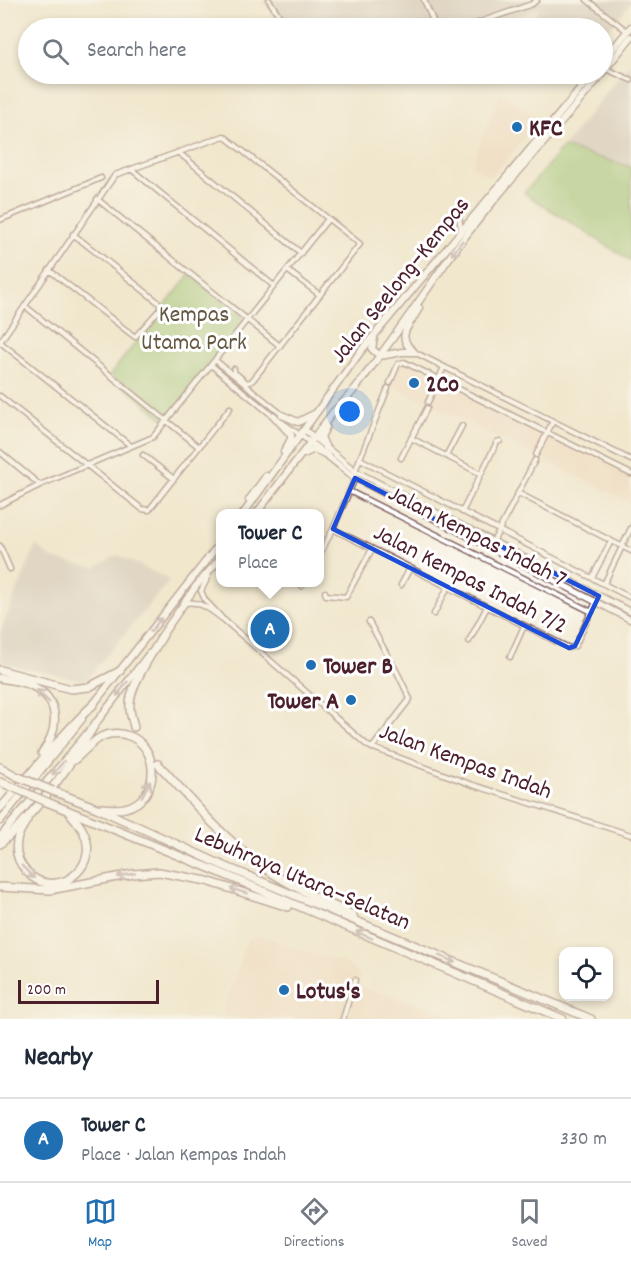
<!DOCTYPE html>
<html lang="en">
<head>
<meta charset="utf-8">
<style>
  :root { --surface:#fff; --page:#f6f6f7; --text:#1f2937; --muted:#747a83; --line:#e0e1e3; --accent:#1f6fb2 }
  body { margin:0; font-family:Dekko,sans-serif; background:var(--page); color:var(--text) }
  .controls { position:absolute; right:18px; bottom:18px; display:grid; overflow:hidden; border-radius:12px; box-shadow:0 3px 9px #0003 }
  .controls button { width:54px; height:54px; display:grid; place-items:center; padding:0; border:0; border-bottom:2px solid var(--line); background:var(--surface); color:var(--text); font:30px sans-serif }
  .scale { position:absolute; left:18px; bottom:15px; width:141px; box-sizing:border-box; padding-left:6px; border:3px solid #4a1f2b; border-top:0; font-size:16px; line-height:21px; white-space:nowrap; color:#4a1f2b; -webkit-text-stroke:4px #fff; paint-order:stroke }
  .you { position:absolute; left:350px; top:412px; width:21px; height:21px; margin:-15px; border:4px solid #fff; border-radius:50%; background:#1a73e8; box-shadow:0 0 0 9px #1a73e833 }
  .badge { display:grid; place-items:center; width:39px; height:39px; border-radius:50%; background:var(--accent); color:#fff; font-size:20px; font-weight:700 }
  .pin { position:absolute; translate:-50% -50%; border:3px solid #fff; box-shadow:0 2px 6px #0006 }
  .popup { position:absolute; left:216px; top:509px; width:108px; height:78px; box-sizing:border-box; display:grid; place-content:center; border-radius:12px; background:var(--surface); filter:drop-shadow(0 2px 4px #0005); font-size:20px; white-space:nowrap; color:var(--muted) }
  .popup b { font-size:22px; color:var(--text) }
  .popup::after { content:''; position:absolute; left:50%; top:100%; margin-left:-12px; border:12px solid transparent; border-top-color:var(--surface) }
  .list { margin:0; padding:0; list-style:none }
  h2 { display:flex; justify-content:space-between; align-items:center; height:78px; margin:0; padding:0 24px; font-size:26px }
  h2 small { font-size:20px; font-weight:400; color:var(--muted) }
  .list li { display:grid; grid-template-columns:39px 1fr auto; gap:18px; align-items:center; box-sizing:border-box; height:84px; padding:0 24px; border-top:2px solid var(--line) }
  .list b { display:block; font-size:22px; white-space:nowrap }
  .list p { margin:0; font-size:20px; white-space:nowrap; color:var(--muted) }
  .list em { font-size:20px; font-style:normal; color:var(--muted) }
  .icon { flex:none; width:33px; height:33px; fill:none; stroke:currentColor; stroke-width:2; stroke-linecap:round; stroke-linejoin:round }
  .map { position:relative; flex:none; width:631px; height:1019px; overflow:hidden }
  .search { position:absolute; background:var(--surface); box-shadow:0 3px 9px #0003; left:18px; right:18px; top:18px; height:66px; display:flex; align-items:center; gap:15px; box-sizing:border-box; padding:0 21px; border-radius:33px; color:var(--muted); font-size:22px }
  .sheet { height:162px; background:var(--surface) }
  nav { display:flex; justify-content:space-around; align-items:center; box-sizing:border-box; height:84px; border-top:2px solid var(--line); background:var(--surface); font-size:16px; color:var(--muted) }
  nav a { display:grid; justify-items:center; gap:3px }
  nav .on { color:var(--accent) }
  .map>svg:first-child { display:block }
</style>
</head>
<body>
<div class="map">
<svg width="631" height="1019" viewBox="0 0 631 1019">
  <rect width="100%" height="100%" fill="#fff"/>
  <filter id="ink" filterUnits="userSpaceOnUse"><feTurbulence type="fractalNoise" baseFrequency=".0167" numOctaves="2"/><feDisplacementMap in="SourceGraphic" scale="12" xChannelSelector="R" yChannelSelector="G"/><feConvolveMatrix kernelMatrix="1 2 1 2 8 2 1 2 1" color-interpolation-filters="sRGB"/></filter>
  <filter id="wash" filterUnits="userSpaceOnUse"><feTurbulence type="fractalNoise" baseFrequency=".008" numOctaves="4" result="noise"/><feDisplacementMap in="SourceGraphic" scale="24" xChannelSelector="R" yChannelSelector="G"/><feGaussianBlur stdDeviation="1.35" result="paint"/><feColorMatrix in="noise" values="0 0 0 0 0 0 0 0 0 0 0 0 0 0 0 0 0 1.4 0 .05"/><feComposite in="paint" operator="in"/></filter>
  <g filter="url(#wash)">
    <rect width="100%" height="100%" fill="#f1e7cd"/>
    <path fill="#f0d6bc" d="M501,93L540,119L491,177L471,166Z
      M400,360H404L631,472V503L388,383Z
      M256,935L345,963L361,975L358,986L461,1019H242L223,1013L247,940Z"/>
    <path fill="#cec2b9" d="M262,0H631V2L603,37L602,28H531L539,8L486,28H282Z
      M631,62V167L563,147Z
      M36,545L53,559L95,568L118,555L170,580L85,681L0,663V633Z"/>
    <path fill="#97c26f" stroke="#70704d" stroke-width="1.5" d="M563,147L631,167V261L524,193Z
      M190,274L247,320L166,421L110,375Z"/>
  </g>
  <g filter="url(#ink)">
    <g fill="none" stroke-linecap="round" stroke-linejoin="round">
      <defs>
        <path id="street" d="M269,0L287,28
          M424,0L436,28
          M587,0L627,31
          M463,28L532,4L537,0
          M606,69L631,80
          M178,152L301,253
          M131,169L274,286
          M97,199L280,346
          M458,209L461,230
          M0,220L101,178
          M49,270L135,337L160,309V305L158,302L73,234
          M287,270L320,295
          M25,306L199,447
          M0,342L115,175L224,136L360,244L252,381L247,383L234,372V369
          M0,342L131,446
          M414,352L631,460
          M215,360L284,416
          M211,365L273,416
          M390,383L398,364L404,362L631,474
          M0,396L142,509L149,510L230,408
          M428,402L444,367
          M282,422L300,435
          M411,438L481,474
          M0,452L40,485
          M143,455L174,479
          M536,455L553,421
          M446,456L462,426
          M401,458L427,408
          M360,459L631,598
          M355,471L388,388
          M349,491L592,612
          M518,493L631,551
          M0,505L40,485L153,437L328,219
          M462,512L497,442L500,441
          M333,529L569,648L575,646L599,596
          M493,542L535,460
          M0,546L10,569
          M320,554L333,529L355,478
          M208,577L201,591L205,600L221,617
          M592,578L611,541
          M604,584L631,528
          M401,585L410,568
          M302,586L304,582
          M325,592L326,595L346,597L372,549
          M186,603C200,600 213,612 224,620L368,746L470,784L631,835
          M434,614L448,587
          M369,622L398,674L410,699L372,748
          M469,641L487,607
          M510,657L524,626
          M343,1019L355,980"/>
        <path id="secondary" d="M305,430L355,471L631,612
          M301,435L355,478L631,620"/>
        <path id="primary" d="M602,62L631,27
          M602,73L631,37
          M374,338L372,349L380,356L402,352H413
          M414,352C394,335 410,326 419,308
          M282,415L298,422L314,414
          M274,416L291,435V439L284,452
          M326,427L321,437L326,448
          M304,454L314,449L327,455
          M249,500L266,476
          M243,514L361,351L593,74
          M256,514L334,411C353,394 366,374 381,354C402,326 422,297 442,268C490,199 549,139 602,74
          M160,638L196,586L220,559
          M92,706L220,543
          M0,821L82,719
          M0,837L96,723L149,654"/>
        <path id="highway" d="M0,670L71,689L89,687L120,671
          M0,678C9,680 19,681 28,684C61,697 60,728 42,753
          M134,727C133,721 130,715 130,708C128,687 152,654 163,635
          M74,760C84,752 92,741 103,736C111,733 119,733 126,735C161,744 161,800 125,808C117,810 108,808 101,808
          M158,764C189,797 219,834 256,862C285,884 320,899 353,915
          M0,767L16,776
          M0,782L12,787
          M53,791L97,808L222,865L591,1019
          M47,802L214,870L563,1019
          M0,808C32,774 59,736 94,704
          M27,820C23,826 18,833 17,841C15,852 18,862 26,871C52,902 101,870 84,833C81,825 74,818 68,811
          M0,844C39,810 69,768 96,723
          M0,887L50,890L133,874L159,872L207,881L288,907"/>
      </defs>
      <use href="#street" stroke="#846564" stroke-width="7"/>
      <use href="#secondary" stroke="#846564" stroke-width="8"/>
      <use href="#primary" stroke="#846564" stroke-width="9"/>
      <use href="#highway" stroke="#846564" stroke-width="10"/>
      <use href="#street" stroke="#fff" stroke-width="4"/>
      <use href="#secondary" stroke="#fff" stroke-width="5"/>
      <use href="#primary" stroke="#fff" stroke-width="6"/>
      <use href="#highway" stroke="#fff" stroke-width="7"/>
      <defs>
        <path id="highway-bridge" d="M16,776L53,791
          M12,787L47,802"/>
      </defs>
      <use href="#highway-bridge" stroke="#846564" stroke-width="10" stroke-linecap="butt"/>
      <use href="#highway-bridge" stroke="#fff" stroke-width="7"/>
    </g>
    <defs><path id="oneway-shaft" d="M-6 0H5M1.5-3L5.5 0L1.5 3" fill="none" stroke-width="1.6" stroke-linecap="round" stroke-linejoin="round" transform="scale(1.5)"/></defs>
    <g stroke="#ae9aa0">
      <use href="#oneway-shaft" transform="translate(457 248) rotate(127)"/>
      <use href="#oneway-shaft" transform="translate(156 625) rotate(-52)"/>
      <use href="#oneway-shaft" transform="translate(122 689) rotate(127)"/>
      <use href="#oneway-shaft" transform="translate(43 696) rotate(-135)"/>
      <use href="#oneway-shaft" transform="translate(58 768) rotate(130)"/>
      <use href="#oneway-shaft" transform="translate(146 789) rotate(-61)"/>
      <use href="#oneway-shaft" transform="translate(28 872) rotate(45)"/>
      <use href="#oneway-shaft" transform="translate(126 875) rotate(170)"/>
      <use href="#oneway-shaft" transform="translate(239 891) rotate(-163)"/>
      <use href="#oneway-shaft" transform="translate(364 935) rotate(-157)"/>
      <use href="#oneway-shaft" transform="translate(447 959) rotate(23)"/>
    </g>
  </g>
  <path d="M0 0H631V1019H0ZM355,478L490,548L493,542L599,596L575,646L569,648L333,529Z" fill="#f1e7cd" fill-opacity=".55" fill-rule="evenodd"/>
  <path fill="none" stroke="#1d4ed8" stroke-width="4.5" stroke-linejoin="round" d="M355,478L490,548L493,542L599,596L575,646L569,648L333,529Z"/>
  <g fill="#1f6fb2" stroke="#fff" stroke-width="2">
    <circle cx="517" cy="127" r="6"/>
    <circle cx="414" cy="383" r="6"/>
    <circle cx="311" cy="665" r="6"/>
    <circle cx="351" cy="700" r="6"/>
    <circle cx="284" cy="990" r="6"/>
  </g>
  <g text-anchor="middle" stroke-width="6" stroke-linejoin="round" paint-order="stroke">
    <g font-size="24" font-weight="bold" fill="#4a1f2b" stroke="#fff" text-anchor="start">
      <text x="529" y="135">KFC</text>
      <text x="426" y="391">2Co</text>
      <text x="323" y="673">Tower B</text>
      <text x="339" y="708" text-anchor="end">Tower A</text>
      <text x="296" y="998">Lotus's</text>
    </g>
    <g font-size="24" fill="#4a1f2b" stroke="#fff">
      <text transform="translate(399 279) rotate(-51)" y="8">Jalan Seelong–Kempas</text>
      <text transform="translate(478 535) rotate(27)" y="8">Jalan Kempas Indah 7</text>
      <text transform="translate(471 578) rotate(27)" y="8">Jalan Kempas Indah 7/2</text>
      <text transform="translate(466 760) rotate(20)" y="8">Jalan Kempas Indah</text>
      <text transform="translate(303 877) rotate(23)" y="8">Lebuhraya Utara–Selatan</text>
    </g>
    <g font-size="24" fill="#655843" stroke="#fff">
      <text x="194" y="321">Kempas<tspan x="194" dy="28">Utama Park</tspan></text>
    </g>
  </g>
</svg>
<div class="controls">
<button><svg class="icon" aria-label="locate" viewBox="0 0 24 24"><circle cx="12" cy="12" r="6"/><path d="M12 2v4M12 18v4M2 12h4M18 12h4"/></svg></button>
</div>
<div class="scale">200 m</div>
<div class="you"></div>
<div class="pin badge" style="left:270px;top:629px">A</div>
<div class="popup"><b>Tower C</b>Place</div>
<div class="search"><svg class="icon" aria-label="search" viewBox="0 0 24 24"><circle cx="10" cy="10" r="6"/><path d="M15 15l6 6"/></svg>Search here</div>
</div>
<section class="sheet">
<h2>Nearby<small></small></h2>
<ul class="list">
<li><span class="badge">A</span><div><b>Tower C</b><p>Place · Jalan Kempas Indah</p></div><em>330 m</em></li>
</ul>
</section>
<nav>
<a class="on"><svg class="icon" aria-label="map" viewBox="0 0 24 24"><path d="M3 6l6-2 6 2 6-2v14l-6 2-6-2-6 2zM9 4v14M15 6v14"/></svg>Map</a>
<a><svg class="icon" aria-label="directions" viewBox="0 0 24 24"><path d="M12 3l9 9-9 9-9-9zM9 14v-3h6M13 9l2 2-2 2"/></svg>Directions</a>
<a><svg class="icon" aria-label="saved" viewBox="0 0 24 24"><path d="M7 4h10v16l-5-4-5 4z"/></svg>Saved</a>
</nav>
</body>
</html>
